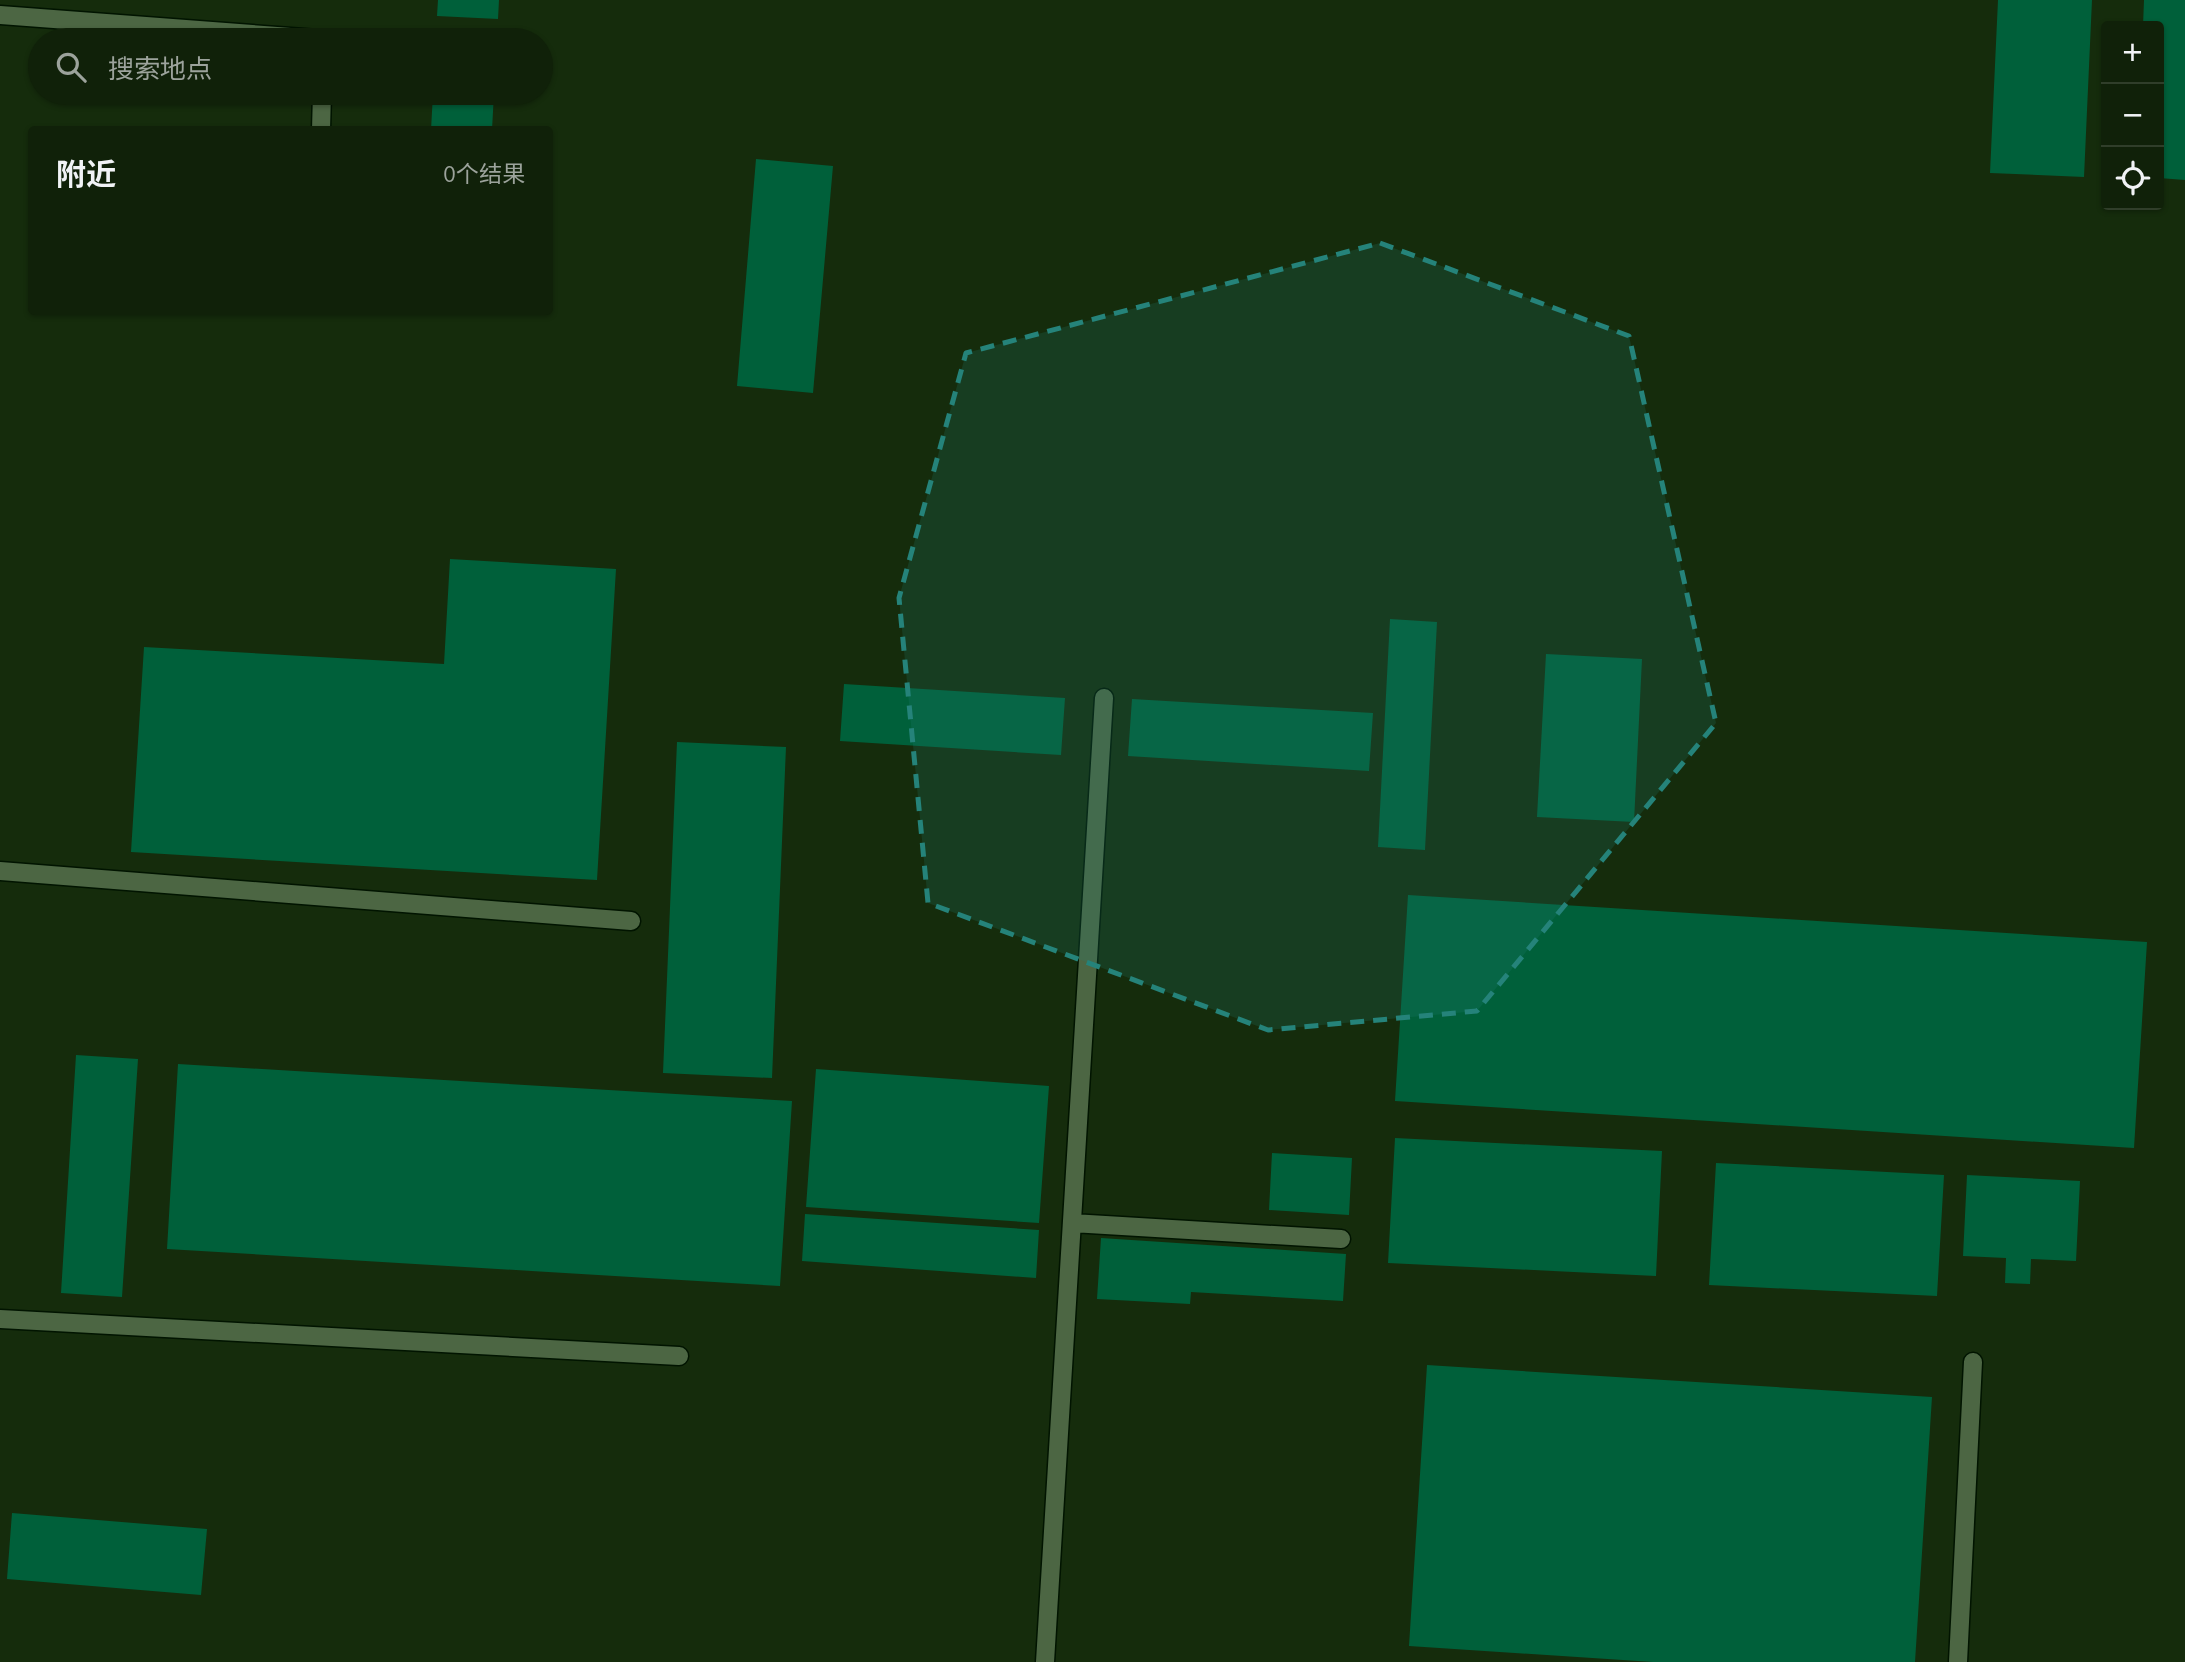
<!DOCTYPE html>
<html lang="zh">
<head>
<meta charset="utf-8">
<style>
  :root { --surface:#102109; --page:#1e2e17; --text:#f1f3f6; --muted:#9ca39c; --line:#303e2a }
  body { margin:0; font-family:Ubuntu,"Noto Sans SC",sans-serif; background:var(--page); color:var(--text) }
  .controls { position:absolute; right:21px; top:21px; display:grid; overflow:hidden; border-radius:7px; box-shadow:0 2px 5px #0004 }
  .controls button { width:63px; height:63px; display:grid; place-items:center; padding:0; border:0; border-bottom:2px solid var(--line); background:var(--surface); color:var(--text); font:35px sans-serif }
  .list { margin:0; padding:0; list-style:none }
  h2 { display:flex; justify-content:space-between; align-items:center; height:91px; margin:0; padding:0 28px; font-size:30px }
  h2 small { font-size:23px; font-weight:400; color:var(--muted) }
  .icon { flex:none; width:38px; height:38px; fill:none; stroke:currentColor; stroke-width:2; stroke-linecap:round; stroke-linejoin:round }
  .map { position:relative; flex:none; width:2185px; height:1662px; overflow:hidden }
  .search { position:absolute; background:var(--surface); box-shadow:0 2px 5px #0004; left:28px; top:28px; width:525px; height:77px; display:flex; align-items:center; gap:18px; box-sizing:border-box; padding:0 24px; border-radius:38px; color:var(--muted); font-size:26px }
  .panel { position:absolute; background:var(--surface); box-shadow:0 2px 5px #0004; left:28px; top:126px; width:525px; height:189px; border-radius:7px }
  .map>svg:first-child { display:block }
</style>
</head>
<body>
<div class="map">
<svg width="2185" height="1662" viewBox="0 0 2185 1662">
  <rect width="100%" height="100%" fill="#152c0c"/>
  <path fill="#00603a" d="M438,0H499L498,19L437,16Z
    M1998,0H2092L2084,177L1990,173Z
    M2144,0H2185V180L2159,178V26H2143Z
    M433,93H494L492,130H431Z
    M756,159L833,166L813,393L737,386Z
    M450,559L616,569L597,880L131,852L144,647L444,664Z
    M1390,619L1437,622L1425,850L1378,847Z
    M1546,654L1642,659L1634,822L1537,817Z
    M844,684L1065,698L1061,755L840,741Z
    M1132,699L1373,713L1369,771L1128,756Z
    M677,742L786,747L772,1078L663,1073Z
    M1408,895L2147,942L2134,1148L1395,1101Z
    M76,1055L138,1059L122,1297L61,1293Z
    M178,1064L792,1101L780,1286L167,1249Z
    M816,1069L1049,1086L1039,1223L806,1207Z
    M1395,1138L1662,1151L1656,1276L1388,1263Z
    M1272,1153L1352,1158L1349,1215L1269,1210Z
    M1716,1163L1944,1175L1937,1296L1709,1285Z
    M1967,1175L2080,1181L2076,1261L2031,1259L2030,1284L2005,1283L2006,1258L1963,1256Z
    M805,1214L1039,1230L1036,1278L802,1261Z
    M1101,1238L1346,1254L1343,1301L1191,1292L1190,1304L1097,1299Z
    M1427,1365L1932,1397L1915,1662H1653L1409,1646Z
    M12,1513L207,1529L201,1595L7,1579Z"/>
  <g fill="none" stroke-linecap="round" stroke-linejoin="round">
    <defs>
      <path id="lane" d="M0,15L331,40
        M321,130L322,93
        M0,871L631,921
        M1072,1223L1341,1239
        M0,1319L679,1356
        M1045,1662L1104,698
        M1958,1662L1973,1362"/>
    </defs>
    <use href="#lane" stroke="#011400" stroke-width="21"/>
    <use href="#lane" stroke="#4c6643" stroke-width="18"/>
  </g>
  <path fill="#25837a" fill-opacity="0.2" stroke="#25837a" stroke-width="5" stroke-dasharray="14 9" stroke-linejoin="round" d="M1380,243L1629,336L1716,723L1477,1011L1268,1030L928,903L899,598L966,353Z"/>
</svg>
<div class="controls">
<button>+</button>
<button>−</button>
<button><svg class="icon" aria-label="locate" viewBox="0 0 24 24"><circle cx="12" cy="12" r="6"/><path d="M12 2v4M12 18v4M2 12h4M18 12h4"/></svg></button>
</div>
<div class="search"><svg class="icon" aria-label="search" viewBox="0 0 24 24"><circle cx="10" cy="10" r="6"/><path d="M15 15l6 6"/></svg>搜索地点</div>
<section class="panel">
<h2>附近<small>0个结果</small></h2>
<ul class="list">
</ul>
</section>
</div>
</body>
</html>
